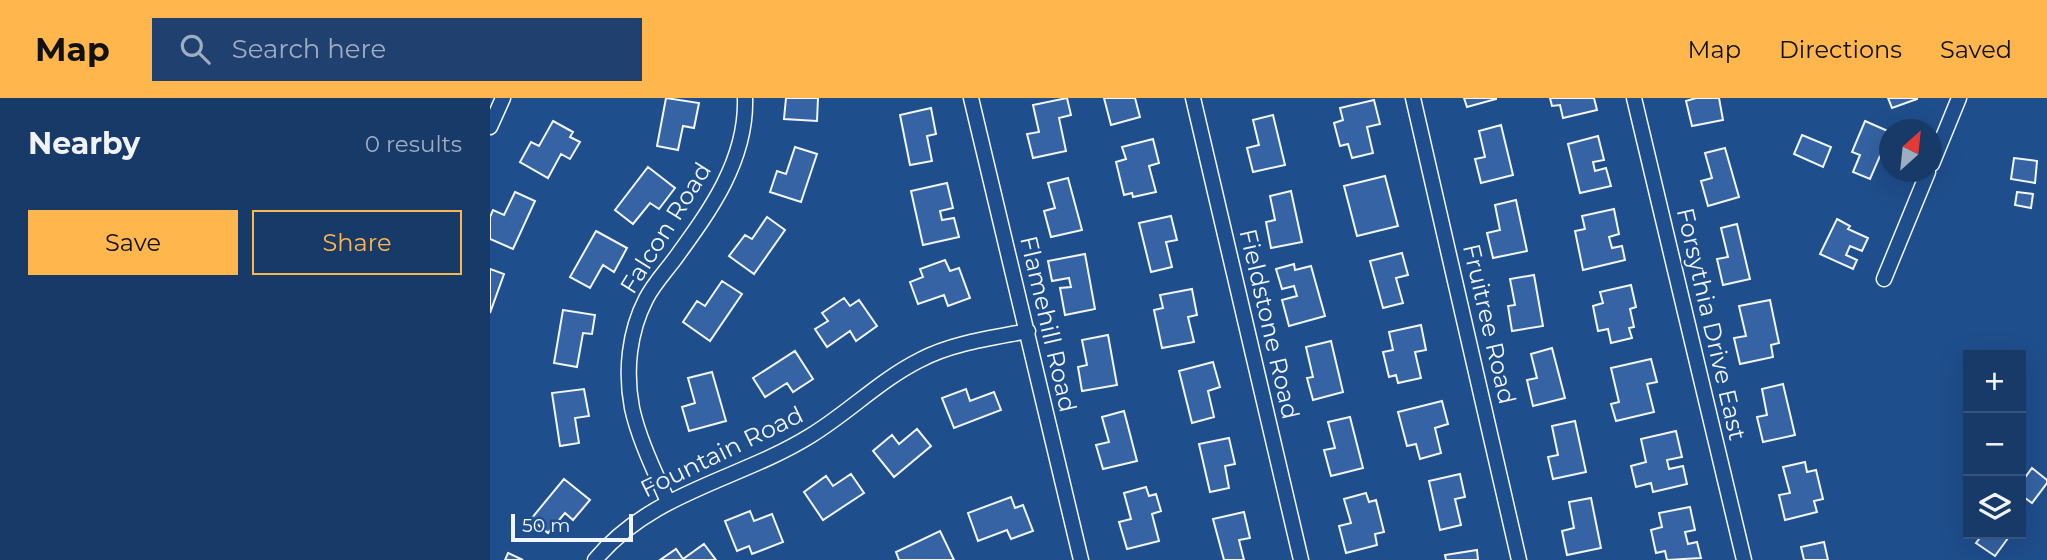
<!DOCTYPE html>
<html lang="en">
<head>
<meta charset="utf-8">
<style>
  :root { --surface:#173a69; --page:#20416f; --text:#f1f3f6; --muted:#9eadc0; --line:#36547d; --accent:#ffb74d }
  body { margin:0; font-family:Montserrat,sans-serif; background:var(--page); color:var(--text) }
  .controls { position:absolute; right:21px; bottom:21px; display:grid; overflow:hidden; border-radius:0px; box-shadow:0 7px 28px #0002 }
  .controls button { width:63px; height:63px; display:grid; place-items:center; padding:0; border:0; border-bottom:2px solid var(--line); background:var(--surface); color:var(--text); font:35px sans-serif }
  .compass { position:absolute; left:1389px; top:21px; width:63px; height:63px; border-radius:50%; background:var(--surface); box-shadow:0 7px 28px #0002; rotate:27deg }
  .scale { position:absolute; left:21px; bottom:18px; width:122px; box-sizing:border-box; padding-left:7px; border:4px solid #f2f6ff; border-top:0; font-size:19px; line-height:24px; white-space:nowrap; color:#f2f6ff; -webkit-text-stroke:5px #1f4e8c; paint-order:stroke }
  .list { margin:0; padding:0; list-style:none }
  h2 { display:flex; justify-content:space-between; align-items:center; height:91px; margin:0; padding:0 28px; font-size:30px }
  h2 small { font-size:23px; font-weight:400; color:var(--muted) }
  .actions { display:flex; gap:14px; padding:21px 28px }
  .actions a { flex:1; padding:16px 0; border:2px solid var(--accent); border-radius:0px; text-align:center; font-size:24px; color:var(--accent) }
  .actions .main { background:var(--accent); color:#111 }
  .icon { flex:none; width:38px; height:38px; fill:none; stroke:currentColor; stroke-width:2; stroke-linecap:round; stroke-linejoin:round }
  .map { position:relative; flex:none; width:1557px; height:462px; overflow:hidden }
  header { display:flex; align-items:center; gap:42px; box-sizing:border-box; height:98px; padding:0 35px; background:var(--accent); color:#111 }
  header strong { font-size:33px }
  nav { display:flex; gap:38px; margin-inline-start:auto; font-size:24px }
  .search { width:490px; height:63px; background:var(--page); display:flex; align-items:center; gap:18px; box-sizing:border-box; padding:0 24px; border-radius:0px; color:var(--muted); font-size:26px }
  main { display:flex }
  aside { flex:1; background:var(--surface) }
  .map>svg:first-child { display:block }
</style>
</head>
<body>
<header>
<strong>Map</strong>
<div class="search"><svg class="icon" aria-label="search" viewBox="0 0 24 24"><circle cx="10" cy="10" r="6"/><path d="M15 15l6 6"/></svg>Search here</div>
<nav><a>Map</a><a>Directions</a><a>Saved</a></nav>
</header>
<main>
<aside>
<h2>Nearby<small>0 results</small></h2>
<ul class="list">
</ul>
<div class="actions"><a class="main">Save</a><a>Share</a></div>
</aside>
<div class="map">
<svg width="1557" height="462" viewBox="0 0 1557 462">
  <rect width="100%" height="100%" fill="#1f4e8c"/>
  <path fill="#3563a3" stroke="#f2f6ff" stroke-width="2" d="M176,0L209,5L204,30L193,28L188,52L167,48Z
    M296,0H328L327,23L294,21Z
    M577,0L581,17L569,20L576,53L543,60L537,36L549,34L543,7Z
    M614,0H645L650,19L621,27Z
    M974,0H1006V1L977,9Z
    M1060,0H1104L1107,12L1073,20L1070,7L1062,8Z
    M1206,0H1229L1233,22L1202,28L1196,3Z
    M1398,0H1427V1L1402,10Z
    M884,2L890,26L877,29L883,55L862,60L858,46L850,48L844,25L853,22L850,10Z
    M441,10L446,36L437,38L442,63L420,67L410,17Z
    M783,17L795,67L763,74L757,50L769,47L763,22Z
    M63,23L83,34L80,39L90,44L80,61L71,56L58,80L30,64L41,44L49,48Z
    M1375,23L1400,34V53L1393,51L1380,81L1363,74L1370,57L1362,54Z
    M1011,27L1023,77L991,85L985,61L995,59L989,33Z
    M1312,37L1341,49L1333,69L1304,56Z
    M1108,38L1114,62L1103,64L1105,73L1116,70L1121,88L1090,95L1078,46Z
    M663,41L669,65L659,68L666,94L643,99L642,95L634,97L626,64L636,61L632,49Z
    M305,49L327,56L311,104L280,94L287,73L296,76Z
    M1235,50L1249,99L1218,108L1211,83L1222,80L1215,55Z
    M1524,60L1547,63L1545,85L1521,81Z
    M158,69L185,90L169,111L160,105L143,126L125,112Z
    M895,78L908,128L867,138L854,88Z
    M578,80L592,132L561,139L554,113L565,110L558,85Z
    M457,85L463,110L450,113L452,122L464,120L469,139L433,147L421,93Z
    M801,93L812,144L781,150L776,124L785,122L780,98Z
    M25,94L45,103L23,151L0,141V119L3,112L14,117Z
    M1527,94L1543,96L1541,110L1525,107Z
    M1026,102L1037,153L1003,160L997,135L1010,132L1005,107Z
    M1124,111L1129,136L1119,139L1122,150L1132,148L1135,162L1093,172L1085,133L1095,131L1092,118Z
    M681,118L687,142L676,144L682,169L661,174L649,125Z
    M277,119L295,132L264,176L239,158L255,137L262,141Z
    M1347,121L1360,128L1358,131L1378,140L1372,153L1360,148L1356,157L1367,162L1363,171L1330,156Z
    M1247,126L1260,181L1233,187L1227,161L1238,159L1231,130Z
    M106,133L137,150L124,174L113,167L100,190L80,179Z
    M912,155L918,177L906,180L913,205L893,210L880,163Z
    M595,156L605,211L575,217L570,190L581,189L579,180L562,183L558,163Z
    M455,162L460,173L469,170L480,200L458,208L454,197L428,206L420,184L433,179L430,171Z
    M804,166L805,172L821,168L835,218L799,228L792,202L807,198L804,188L792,191L786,171Z
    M0,171L14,176L0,215Z
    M1044,177L1053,228L1022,233L1018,208L1025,207L1020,181Z
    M232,183L252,196L220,243L193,224L207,203L215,208Z
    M1141,187L1146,209L1140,211L1144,229L1139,230L1142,240L1121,245L1118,231L1108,233L1103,208L1113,205L1110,194Z
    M702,191L707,217L698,219L704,244L672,250L664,212L673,210L670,197Z
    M354,200L360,208L369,202L387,228L366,243L360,233L337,249L325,231L338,223L332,215Z
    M1280,202L1289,245L1281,247L1283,259L1250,266L1244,240L1256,238L1249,208Z
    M73,212L105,217L102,236L93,235L87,269L64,265Z
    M931,227L936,252L925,254L931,280L908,285L906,277L899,279L893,254L903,252L899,234Z
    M618,237L627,287L592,293L588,269L597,267L592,242Z
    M841,243L853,294L823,302L817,280L823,279L816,249Z
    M1062,250L1075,300L1043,308L1037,282L1047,280L1041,256Z
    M305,253L323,281L303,294L297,285L275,299L263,280Z
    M1161,261L1167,284L1157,286L1164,314L1126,323L1121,306L1129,304L1121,270Z
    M723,264L730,289L718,293L724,319L702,325L689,273Z
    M222,274L236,323L199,333L192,309L205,305L198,280Z
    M1293,286L1305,337L1273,344L1267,319L1277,317L1272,291Z
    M94,291L99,318L85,320L89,345L70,348L62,295Z
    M476,291L480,303L504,294L511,312L464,330L452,300Z
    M952,303L958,326L945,330L951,355L930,361L926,346L917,348L908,314Z
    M634,313L647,363L613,371L606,347L619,344L612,319Z
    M860,319L873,370L841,378L834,352L845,350L838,324Z
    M1085,323L1096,374L1063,381L1058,359L1068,357L1062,328Z
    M427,331L441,348L404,379L383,353L402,337L409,346Z
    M1186,333L1192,359L1177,362L1179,371L1193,368L1197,386L1163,394L1161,385L1146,389L1141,368L1156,364L1151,341Z
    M739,340L745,366L735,368L739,390L720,394L709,346Z
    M1315,364L1317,374L1326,372L1333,401L1324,403L1327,414L1295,422L1289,397L1300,395L1293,369Z
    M1542,370L1557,382V385L1542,405L1531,397V385Z
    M361,376L374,395L333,422L314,394L336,378L343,388Z
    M970,376L975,399L965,401L971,427L950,432L939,383Z
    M74,381L100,402L83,422L75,415L58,435L41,421Z
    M656,389L659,398L666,396L671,413L662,416L669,443L637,451L629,424L641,421L634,395Z
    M876,395L879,404L886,402L894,434L885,436L887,447L856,455L849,428L861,425L854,401Z
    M521,399L525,410L533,407L543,433L521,441L517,432L488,443L478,415Z
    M1101,400L1111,450L1077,457L1072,433L1084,430L1079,404Z
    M1200,409L1205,432L1195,434L1198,446L1207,444L1211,460L1177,462L1175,453L1166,455L1161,432L1172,429L1169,415Z
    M260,413L264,423L282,416L293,444L262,456L259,448L247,453L235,423Z
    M754,414L760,440L749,442L754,462H734L723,421Z
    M450,433L464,462H409L406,454Z
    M1493,436H1521L1505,458L1486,445Z
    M1334,444L1338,462H1314L1311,449Z
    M214,446L226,462H170L186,451L193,461Z
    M987,452L988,462H956L955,457Z
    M18,455L33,462H15Z"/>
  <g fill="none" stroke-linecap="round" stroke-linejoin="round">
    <defs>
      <path id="minor" d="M481,0L591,462
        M703,0L811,462
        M923,0L1029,462
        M1144,0L1254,462
        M0,29L13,0
        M1442,66L1469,0
        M1394,181L1438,74
        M178,404C165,374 149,342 142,310C135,273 139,234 156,201C163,187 175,174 184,162C219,114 257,63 255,0
        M105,462C161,394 249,382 320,338C358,315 390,282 430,262C462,245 502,240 538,233"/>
    </defs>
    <use href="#minor" stroke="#f2f6ff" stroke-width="17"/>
    <use href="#minor" stroke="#1f4e8c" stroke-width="14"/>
  </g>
  <g text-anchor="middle" stroke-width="5" stroke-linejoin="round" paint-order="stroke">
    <g font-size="24" fill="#f2f6ff" stroke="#1f4e8c">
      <text transform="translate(176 130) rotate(-58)" y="8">Falcon Road</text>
      <text transform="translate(558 226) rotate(77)" y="8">Flamehill Road</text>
      <text transform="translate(779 226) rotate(77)" y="8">Fieldstone Road</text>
      <text transform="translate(999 226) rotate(77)" y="8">Fruitree Road</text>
      <text transform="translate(1221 226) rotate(77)" y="8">Forsythia Drive East</text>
      <text transform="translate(232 354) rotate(-26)" y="8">Fountain Road</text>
    </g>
  </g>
</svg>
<div class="controls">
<button>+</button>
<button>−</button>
<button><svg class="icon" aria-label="layers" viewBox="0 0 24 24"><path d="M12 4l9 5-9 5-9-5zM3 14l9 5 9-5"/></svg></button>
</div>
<svg class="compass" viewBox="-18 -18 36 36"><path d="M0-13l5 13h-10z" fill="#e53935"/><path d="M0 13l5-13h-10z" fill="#9eadc0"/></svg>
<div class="scale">50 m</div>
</div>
</main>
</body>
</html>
